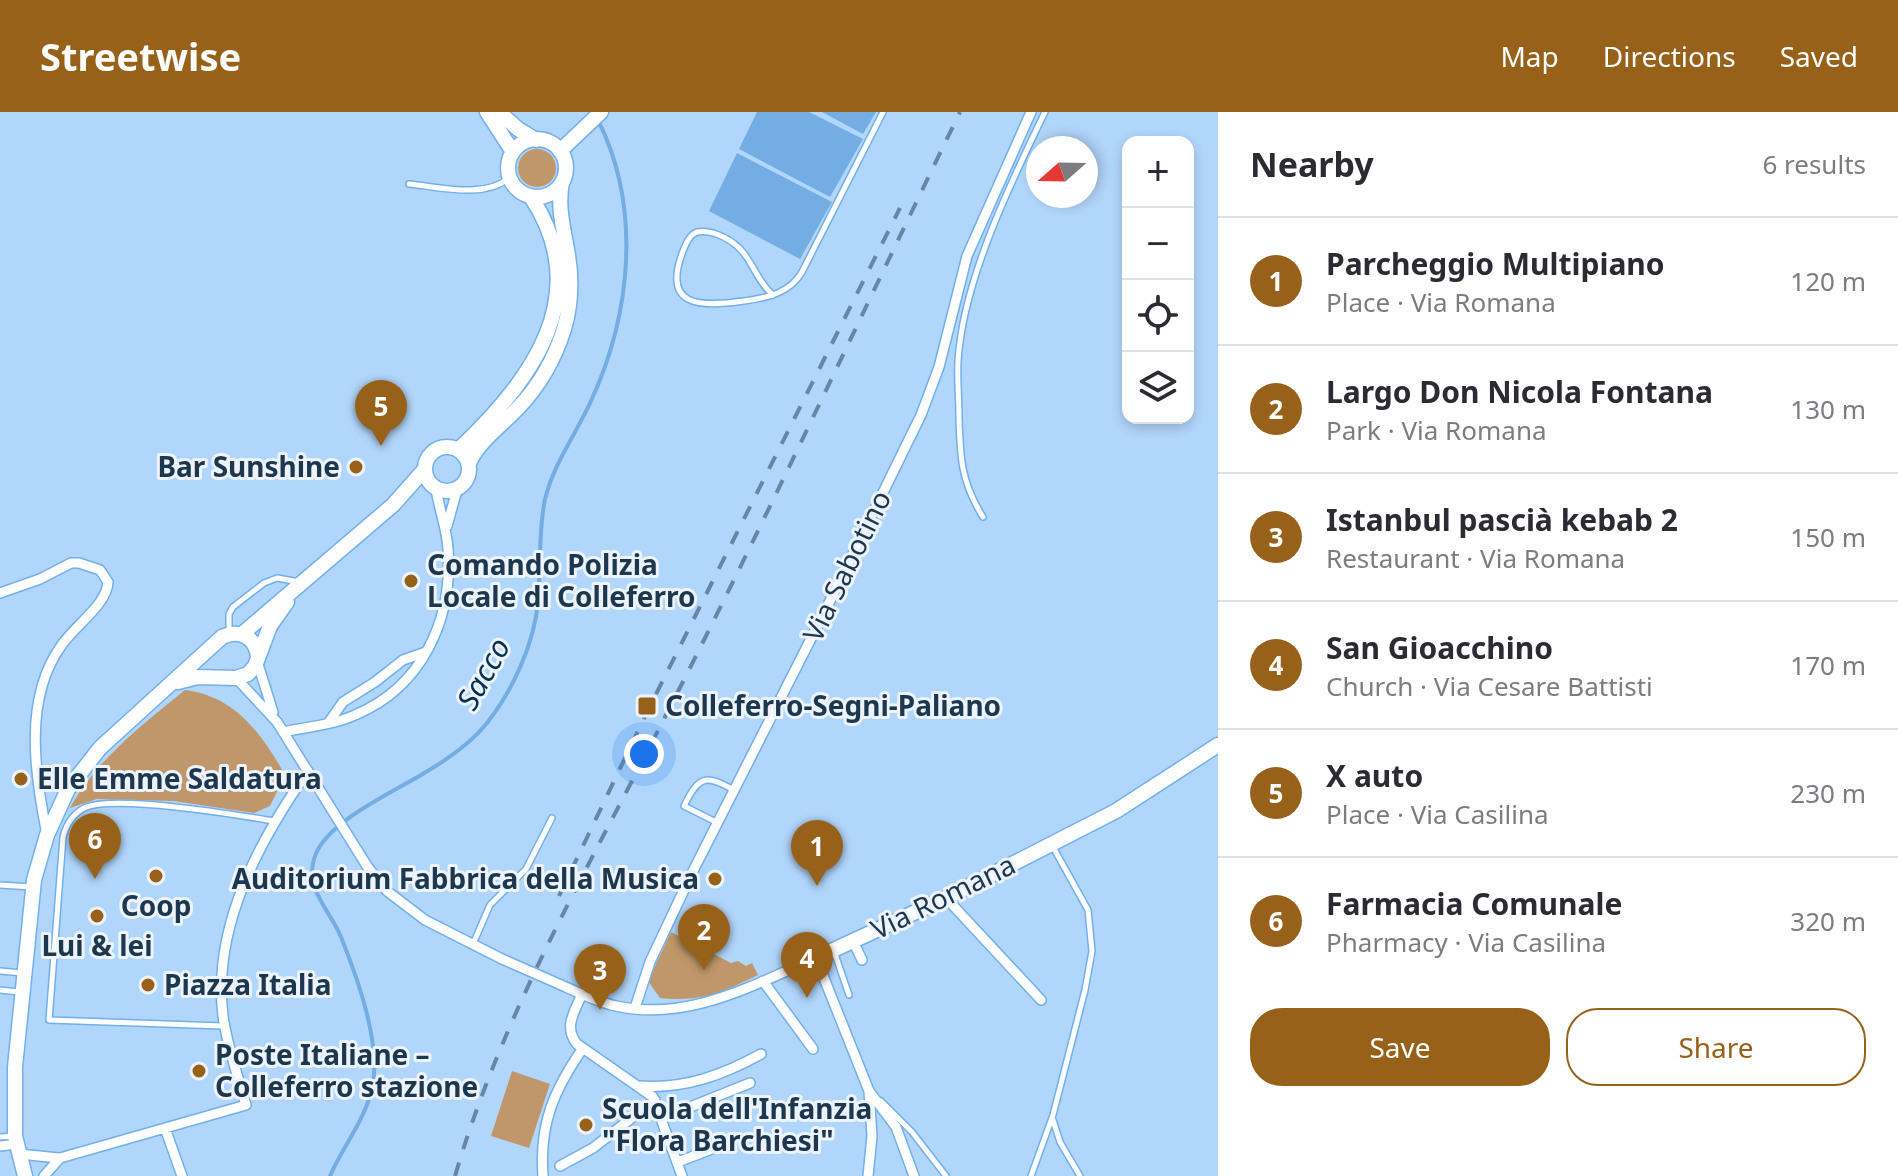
<!DOCTYPE html>
<html lang="en">
<head>
<meta charset="utf-8">
<style>
  :root { --surface:#fff; --page:#f7f7f7; --text:#2b2b33; --muted:#7c7c81; --line:#e1e1e2; --accent:#976119 }
  body { margin:0; font-family:"Noto Sans",sans-serif; background:var(--page); color:var(--text) }
  .controls { position:absolute; right:24px; top:24px; display:grid; overflow:hidden; border-radius:16px; box-shadow:0 4px 12px #0003 }
  .controls button { width:72px; height:72px; display:grid; place-items:center; padding:0; border:0; border-bottom:2px solid var(--line); background:var(--surface); color:var(--text); font:40px sans-serif }
  .compass { position:absolute; left:1026px; top:24px; width:72px; height:72px; border-radius:50%; background:var(--surface); box-shadow:0 4px 12px #0003; rotate:250deg }
  .you { position:absolute; left:644px; top:642px; width:28px; height:28px; margin:-20px; border:6px solid #fff; border-radius:50%; background:#1a73e8; box-shadow:0 0 0 12px #1a73e833 }
  .badge { display:grid; place-items:center; width:52px; height:52px; border-radius:50%; background:var(--accent); color:#fff; font-size:26px; font-weight:700 }
  .pin { position:absolute; translate:-50% -66px; filter:drop-shadow(0 2px 4px #0008) }
  .pin::after { content:''; position:absolute; top:42px; width:28px; height:24px; background:inherit; clip-path:polygon(0 0,100% 0,50% 100%) }
  .list { margin:0; padding:0; list-style:none }
  h2 { display:flex; justify-content:space-between; align-items:center; height:104px; margin:0; padding:0 32px; font-size:34px }
  h2 small { font-size:26px; font-weight:400; color:var(--muted) }
  .list li { display:grid; grid-template-columns:52px 1fr auto; gap:24px; align-items:center; box-sizing:border-box; height:128px; padding:0 32px; border-top:2px solid var(--line) }
  .list b { display:block; font-size:30px; white-space:nowrap }
  .list p { margin:0; font-size:26px; white-space:nowrap; color:var(--muted) }
  .list em { font-size:26px; font-style:normal; color:var(--muted) }
  .actions { display:flex; gap:16px; padding:24px 32px }
  .actions a { flex:1; padding:18px 0; border:2px solid var(--accent); border-radius:32px; text-align:center; font-size:28px; color:var(--accent) }
  .actions .main { background:var(--accent); color:#fff }
  .icon { flex:none; width:44px; height:44px; fill:none; stroke:currentColor; stroke-width:2; stroke-linecap:round; stroke-linejoin:round }
  .map { position:relative; flex:none; width:1218px; height:1064px; overflow:hidden }
  header { display:flex; align-items:center; gap:48px; box-sizing:border-box; height:112px; padding:0 40px; background:var(--accent); color:#fff }
  header strong { font-size:38px }
  nav { display:flex; gap:44px; margin-inline-start:auto; font-size:28px }
  main { display:flex }
  aside { flex:1; background:var(--surface) }
  .map>svg:first-child { display:block }
</style>
</head>
<body>
<header>
<strong>Streetwise</strong>
<nav><a>Map</a><a>Directions</a><a>Saved</a></nav>
</header>
<main>
<div class="map">
<svg width="1218" height="1064" viewBox="0 0 1218 1064">
  <rect width="100%" height="100%" fill="#b1d6fb"/>
  <path fill="#c0976a" d="M518 56a19 19 0 1 1 38 0a19 19 0 1 1-38 0Z
    M185,578C235,584 262,622 285,663L270,694L254,701L174,689L97,687L70,696C97,647 142,613 185,578Z
    M671,820L731,851L738,849L746,854L752,851L758,863C720,881 704,890 660,886L648,869Z
    M512,959L550,972L529,1036L491,1024Z"/>
  <path fill="#73ade4" d="M757,0H809L863,27L830,85L739,37Z
    M822,0H876L863,22Z
    M737,41L832,90L800,147L709,99Z"/>
  <g fill="none" stroke-linecap="round" stroke-linejoin="round">
    <path stroke="#73ade4" stroke-width="4" d="M330,1064C343,1034 368,1004 373,971C380,928 357,865 341,825C330,798 305,778 314,747C324,710 396,679 426,660C448,647 471,631 487,611C513,578 534,532 538,490C541,456 538,421 545,387C554,351 576,322 591,289C631,202 642,96 598,8"/>
    <defs>
      <path id="lane" d="M409,72C440,75 484,87 509,66
        M773,183C756,169 752,146 737,134C728,126 710,117 697,120C689,123 686,132 683,139C661,196 701,195 744,189C767,186 790,181 802,160L883,0
        M983,405C961,370 960,345 959,305C959,286 957,268 958,249C963,169 1010,72 1045,0
        M229,519V502L233,495L264,471L277,466L300,470
        M718,711L684,694C699,664 705,662 734,678
        M0,773L32,775
        M473,832L490,793L526,757L552,706
        M834,839L849,883
        M0,859L23,861
        M0,878L19,880
        M223,914L49,908L63,725C66,713 73,702 84,696C115,682 237,703 274,709
        M881,989L912,1020L946,1064
        M1053,1008L1060,1030L1080,1064
        M0,1025L14,1024
        M1031,1064L1053,1003L1085,878L1092,839L1088,798L1053,735"/>
      <path id="street" d="M447,414L457,378
        M0,481L40,467L71,451H79L100,458L108,470C107,493 74,514 61,534C23,587 35,663 47,723
        M257,549L273,600
        M236,566L277,610L367,754L387,779L425,808L502,847
        M329,610L343,590L375,570L403,548L426,540
        M283,620C307,615 333,613 355,603C422,575 453,508 448,437C447,417 439,397 436,377
        M946,786L1041,888
        M853,829L862,848
        M763,869L813,937
        M559,872C577,880 597,890 616,894C688,910 753,873 816,846L869,979L896,1015L914,1064
        M582,882C575,899 563,915 577,932L653,985L682,1064
        M635,896L650,850L692,761L826,497L921,303L939,255L967,144L1031,0
        M641,974C685,977 723,963 761,942
        M663,1006L750,971
        M165,1016L182,1064
        M0,1034L16,1032
        M19,1042L59,1046
        M678,1050L717,1035
        M560,1054L593,1036L655,988
        M44,1064L60,1046L246,993C238,964 227,934 223,904C212,815 259,729 308,659
        M543,1064C539,1012 554,978 583,936
        M868,1064L872,1024L869,979"/>
      <path id="secondary" d="M560,39L601,0
        M816,846L946,786L1116,699L1218,633"/>
      <path id="primary" d="M487,0L513,40
        M499,0L518,17L536,28
        M508 56a29 29 0 1 1 58 0a29 29 0 1 1-58 0Z
        M425 357a22 22 0 1 1 44 0a22 22 0 1 1-44 0Z
        M458,338C531,270 596,183 531,85
        M469,351C479,329 501,314 518,296C539,274 555,246 564,217C571,193 572,168 568,143C564,118 557,96 562,70
        M242,522L393,393L425,357
        M178,570L198,565L236,566L248,562L255,554L270,514L287,490
        M25,1064L15,1024V955L34,768L47,723L68,677L100,636L222,525C240,517 256,525 258,545"/>
    </defs>
    <use href="#lane" stroke="#71b0ec" stroke-width="8"/>
    <use href="#street" stroke="#71b0ec" stroke-width="12"/>
    <use href="#secondary" stroke="#71b0ec" stroke-width="17"/>
    <use href="#primary" stroke="#71b0ec" stroke-width="17"/>
    <use href="#lane" stroke="#fff" stroke-width="5"/>
    <use href="#street" stroke="#fff" stroke-width="9"/>
    <use href="#secondary" stroke="#fff" stroke-width="14"/>
    <use href="#primary" stroke="#fff" stroke-width="14"/>
    <path stroke="#6786a5" stroke-width="4" stroke-dasharray="14 14" stroke-linecap="butt" d="M559,784L649,596L900,96
      M455,1064C503,900 589,755 666,603C768,404 862,201 960,0"/>
    <defs>
      <path id="street-bridge" d="M502,847L559,872"/>
    </defs>
    <use href="#street-bridge" stroke="#71b0ec" stroke-width="12" stroke-linecap="butt"/>
    <use href="#street-bridge" stroke="#fff" stroke-width="9"/>
  </g>
  <g fill="#976119" stroke="#edf3fa" stroke-width="3">
    <circle cx="356" cy="355" r="8"/>
    <circle cx="411" cy="469" r="8"/>
    <rect x="637" y="584" width="20" height="20" rx="4"/>
    <circle cx="21" cy="667" r="8"/>
    <circle cx="156" cy="764" r="8"/>
    <circle cx="715" cy="767" r="8"/>
    <circle cx="97" cy="804" r="8"/>
    <circle cx="148" cy="873" r="8"/>
    <circle cx="199" cy="959" r="8"/>
    <circle cx="586" cy="1013" r="8"/>
  </g>
  <g text-anchor="middle" stroke-width="6" stroke-linejoin="round" paint-order="stroke">
    <g font-size="28" font-weight="bold" fill="#1d374f" stroke="#edf3fa" text-anchor="start">
      <text x="340" y="365" text-anchor="end">Bar Sunshine</text>
      <text x="427" y="463">Comando Polizia<tspan x="427" dy="32">Locale di Colleferro</tspan></text>
      <text x="665" y="604">Colleferro-Segni-Paliano</text>
      <text x="37" y="677">Elle Emme Saldatura</text>
      <text x="699" y="777" text-anchor="end">Auditorium Fabbrica della Musica</text>
      <text x="156" y="804" text-anchor="middle">Coop</text>
      <text x="97" y="844" text-anchor="middle">Lui &amp; lei</text>
      <text x="164" y="883">Piazza Italia</text>
      <text x="215" y="953">Poste Italiane –<tspan x="215" dy="32">Colleferro stazione</tspan></text>
      <text x="602" y="1007">Scuola dell'Infanzia<tspan x="602" dy="32">"Flora Barchiesi"</tspan></text>
    </g>
    <g font-size="28" fill="#1d374f" stroke="#edf3fa">
      <text transform="translate(847 454) rotate(-64)" y="10">Via Sabotino</text>
      <text transform="translate(943 785) rotate(-26)" y="10">Via Romana</text>
    </g>
    <g font-size="30" font-style="italic" fill="#033154" stroke="#edf3fa">
      <text transform="translate(484 562) rotate(-61)" y="10">Sacco</text>
    </g>
  </g>
</svg>
<div class="controls">
<button>+</button>
<button>−</button>
<button><svg class="icon" aria-label="locate" viewBox="0 0 24 24"><circle cx="12" cy="12" r="6"/><path d="M12 2v4M12 18v4M2 12h4M18 12h4"/></svg></button>
<button><svg class="icon" aria-label="layers" viewBox="0 0 24 24"><path d="M12 4l9 5-9 5-9-5zM3 14l9 5 9-5"/></svg></button>
</div>
<svg class="compass" viewBox="-18 -18 36 36"><path d="M0-13l5 13h-10z" fill="#e53935"/><path d="M0 13l5-13h-10z" fill="#7c7c81"/></svg>
<div class="you"></div>
<div class="pin badge" style="left:817px;top:774px">1</div>
<div class="pin badge" style="left:704px;top:858px">2</div>
<div class="pin badge" style="left:600px;top:898px">3</div>
<div class="pin badge" style="left:807px;top:886px">4</div>
<div class="pin badge" style="left:381px;top:334px">5</div>
<div class="pin badge" style="left:95px;top:767px">6</div>
</div>
<aside>
<h2>Nearby<small>6 results</small></h2>
<ul class="list">
<li><span class="badge">1</span><div><b>Parcheggio Multipiano</b><p>Place · Via Romana</p></div><em>120 m</em></li>
<li><span class="badge">2</span><div><b>Largo Don Nicola Fontana</b><p>Park · Via Romana</p></div><em>130 m</em></li>
<li><span class="badge">3</span><div><b>Istanbul pascià kebab 2</b><p>Restaurant · Via Romana</p></div><em>150 m</em></li>
<li><span class="badge">4</span><div><b>San Gioacchino</b><p>Church · Via Cesare Battisti</p></div><em>170 m</em></li>
<li><span class="badge">5</span><div><b>X auto</b><p>Place · Via Casilina</p></div><em>230 m</em></li>
<li><span class="badge">6</span><div><b>Farmacia Comunale</b><p>Pharmacy · Via Casilina</p></div><em>320 m</em></li>
</ul>
<div class="actions"><a class="main">Save</a><a>Share</a></div>
</aside>
</main>
</body>
</html>
